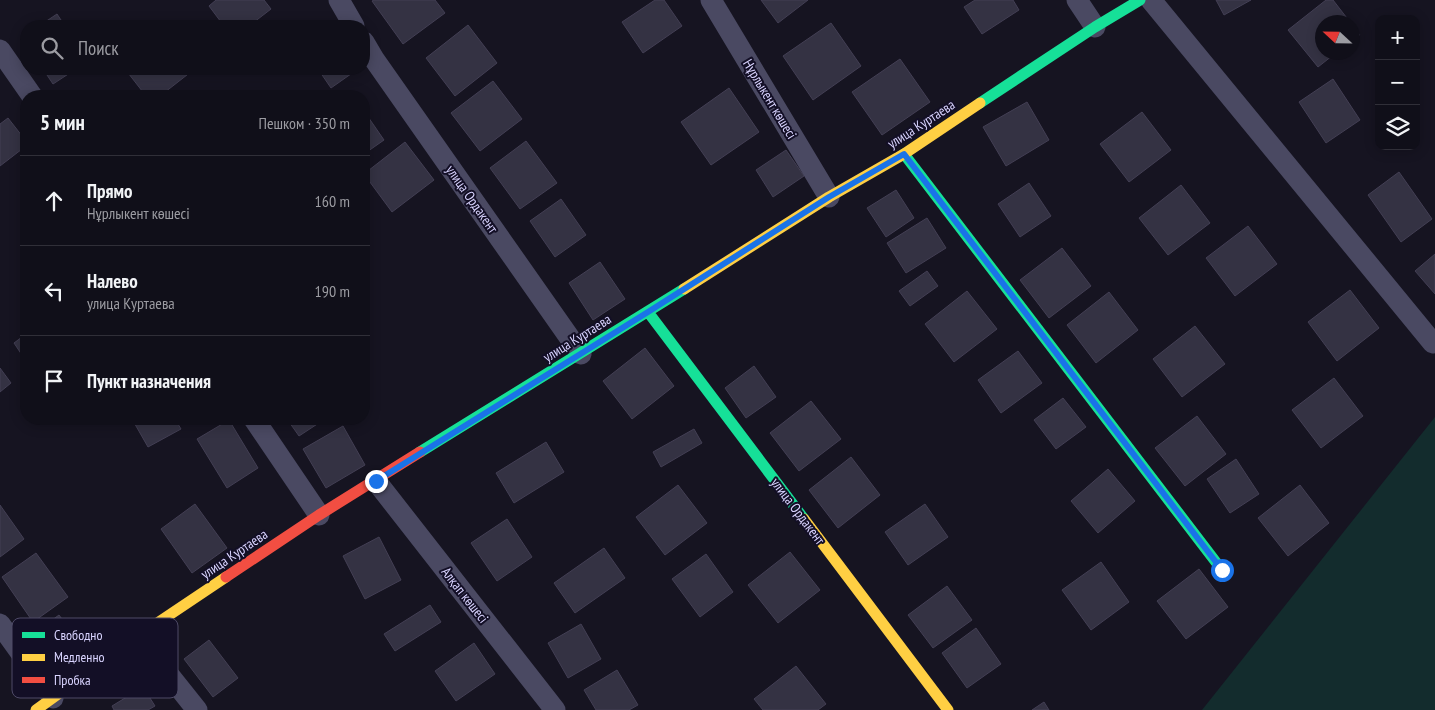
<!DOCTYPE html>
<html lang="ru">
<head>
<meta charset="utf-8">
<style>
  :root { --surface:#100f19; --page:#191822; --text:#f1f3f6; --muted:#9c9ca2; --line:#302f38 }
  body { margin:0; font-family:"PT Sans Narrow",sans-serif; background:var(--page); color:var(--text) }
  .controls { position:absolute; right:15px; top:15px; display:grid; overflow:hidden; border-radius:10px; box-shadow:0 2px 12px #0003 }
  .controls button { width:45px; height:45px; display:grid; place-items:center; padding:0; border:0; border-bottom:1px solid var(--line); background:var(--surface); color:var(--text); font:25px sans-serif }
  .compass { position:absolute; left:1315px; top:15px; width:45px; height:45px; border-radius:50%; background:var(--surface); box-shadow:0 2px 12px #0003; rotate:292deg }
  .stop { position:absolute; width:15px; height:15px; margin:-11px; border:4px solid #1a73e8; border-radius:50%; background:#fff }
  .stop.end { background:#1a73e8; border-color:#fff; box-shadow:0 1px 5px #0008 }
  .list { margin:0; padding:0; list-style:none }
  h2 { display:flex; justify-content:space-between; align-items:center; height:65px; margin:0; padding:0 20px; font-size:21px }
  h2 small { font-size:16px; font-weight:400; color:var(--muted) }
  .list li { display:grid; grid-template-columns:32px 1fr auto; gap:15px; align-items:center; box-sizing:border-box; height:90px; padding:0 20px; border-top:1px solid var(--line) }
  .list b { display:block; font-size:19px; white-space:nowrap }
  .list p { margin:0; font-size:16px; white-space:nowrap; color:var(--muted) }
  .list em { font-size:16px; font-style:normal; color:var(--muted) }
  .icon { flex:none; width:28px; height:28px; fill:none; stroke:currentColor; stroke-width:2; stroke-linecap:round; stroke-linejoin:round }
  .map { position:relative; flex:none; width:1435px; height:710px; overflow:hidden }
  .search { position:absolute; background:var(--surface); box-shadow:0 2px 12px #0003; left:20px; top:20px; width:350px; height:55px; display:flex; align-items:center; gap:12px; box-sizing:border-box; padding:0 18px; border-radius:20px; color:var(--muted); font-size:19px }
  .panel { position:absolute; background:var(--surface); box-shadow:0 2px 12px #0003; left:20px; top:90px; width:350px; height:335px; border-radius:20px }
  .map>svg:first-child { display:block }
</style>
</head>
<body>
<div class="map">
<svg width="1435" height="710" viewBox="0 0 1435 710">
  <rect width="100%" height="100%" fill="#161421"/>
  <path fill="#132c2d" d="M1435,417V710H1202Z"/>
  <path fill="#343243" stroke="#433f54" d="M216,0H264L271,9L249,26H224L209,6Z
    M374,0H435L445,13L403,44L372,1Z
    M655,0H664L682,26L643,53L622,22Z
    M761,0H808L778,23Z
    M975,0H1013L1019,10L982,34L964,7Z
    M1216,0H1251L1224,15Z
    M1326,0H1333L1350,22H1322V52H1337L1318,67L1288,30Z
    M57,14L65,26H39Z
    M831,23L861,66L813,100L783,56Z
    M468,25L497,63L455,96L426,58Z
    M1352,26L1360,35L1352,40Z
    M900,59L930,102L882,135L852,92Z
    M43,69H76L53,84Z
    M125,69H190L192,71L160,96H146Z
    M318,69H358L331,88Z
    M1333,79L1360,120L1326,143L1299,102Z
    M493,81L522,119L480,151L451,113Z
    M729,88L759,132L711,165L681,122Z
    M1027,102L1049,140L1006,166L983,127Z
    M364,111L384,140L364,154Z
    M1142,112L1171,150L1129,182L1100,144Z
    M8,118L26,141V146L0,166V124Z
    M526,141L557,183L520,209L490,168Z
    M405,142L434,180L392,212L364,174Z
    M786,150L804,176L773,197L756,170Z
    M1399,172L1432,219L1401,242L1368,195Z
    M1029,183L1051,216L1020,237L998,204Z
    M1181,185L1210,223L1168,255L1139,218Z
    M896,190L914,218L886,237L867,208Z
    M561,199L586,235L555,257L530,221Z
    M927,218L946,248L906,273L887,243Z
    M1248,226L1277,264L1235,296L1206,258Z
    M1062,248L1091,286L1049,318L1020,280Z
    M1435,254V294L1415,271Z
    M600,262L625,299L593,320L569,283Z
    M927,271L938,286L910,306L899,291Z
    M1350,290L1379,328L1337,361L1308,322Z
    M967,291L997,329L954,362L925,324Z
    M1109,292L1138,330L1096,363L1067,325Z
    M1195,326L1225,364L1182,397L1153,359Z
    M26,334V361L14,343Z
    M645,348L674,386L632,419L603,381Z
    M1018,351L1042,383L1001,413L978,380Z
    M754,366L776,397L746,418L725,388Z
    M0,368L11,383L0,392Z
    M1334,378L1363,416L1321,448L1292,410Z
    M1063,398L1086,427L1056,449L1034,420Z
    M811,401L841,439L799,471L770,433Z
    M1197,416L1226,454L1185,486L1155,448Z
    M132,419H175L181,429L148,447Z
    M287,419H325L299,436Z
    M229,420L258,468L227,488L197,439Z
    M343,426L365,465L326,488L303,449Z
    M694,429L702,443L661,467L653,452Z
    M546,442L564,472L514,503L496,473Z
    M851,457L880,495L838,528L809,490Z
    M1236,459L1259,494L1230,513L1207,479Z
    M1108,469L1135,501L1098,533L1071,501Z
    M678,485L707,523L665,555L636,517Z
    M1300,485L1329,523L1288,556L1258,518Z
    M195,504L227,548L192,573L161,529Z
    M925,504L948,537L908,565L885,532Z
    M0,505L24,539L0,557Z
    M507,519L532,557L497,581L471,543Z
    M379,537L401,580L365,599L343,556Z
    M604,548L625,578L575,613L554,583Z
    M790,552L820,590L778,623L748,585Z
    M36,553L68,597L33,622L2,577Z
    M706,554L733,592L700,617L672,579Z
    M1101,562L1129,602L1091,630L1062,590Z
    M1199,569L1228,607L1186,639L1157,601Z
    M947,586L972,620L933,648L908,615Z
    M430,605L441,622L395,651L384,634Z
    M59,615L76,638L55,654L37,631Z
    M581,624L601,659L568,678L548,643Z
    M976,628L1001,664L967,688L942,653Z
    M209,640L238,678L213,697L184,659Z
    M474,643L495,674L456,701L435,671Z
    M796,666L826,704L818,710H763L754,699Z
    M617,670L638,705L629,710H596L584,690Z
    M143,687L155,706L148,710H114L112,706Z
    M1044,702L1049,710H1032Z"/>
  <g fill="none" stroke-linecap="round" stroke-linejoin="round">
    <path stroke="#4a4962" stroke-width="21" d="M339,0L354,26
      M711,0L829,197
      M1077,0L1095,27
      M1151,0L1433,343
      M364,42L374,59L581,354
      M0,50L32,96
      M254,419L319,515
      M376,481L555,710
      M0,624L53,698
      M138,636L197,710"/>
    <path stroke="#16e098" stroke-width="11" d="M980,103L1095,27L1140,0
      M904,154L1222,570
      M648,312L804,519
      M420,452L684,289"/>
    <path stroke="#ffcf43" stroke-width="11" d="M684,289L829,197L904,154L980,103
      M804,519L948,710
      M36,710L138,636L226,577"/>
    <path stroke="#f24e42" stroke-width="11" d="M226,577L319,515L420,452"/>
  </g>
  <g fill="none" stroke-linecap="round" stroke-linejoin="round">
    <path stroke="#1a73e8" stroke-width="6" d="M376,481L648,312L829,197L904,154L1222,570"/>
  </g>
  <g text-anchor="middle" stroke-width="4" stroke-linejoin="round" paint-order="stroke">
    <g font-size="14" fill="#d9d4ff" stroke="#130f26">
      <text transform="translate(770 99) rotate(59)" y="5">Нұрлыкент көшесі</text>
      <text transform="translate(921 124) rotate(-33)" y="5">улица Куртаева</text>
      <text transform="translate(472 199) rotate(55)" y="5">улица Ордакент</text>
      <text transform="translate(577 338) rotate(-32)" y="5">улица Куртаева</text>
      <text transform="translate(798 511) rotate(53)" y="5">улица Ордакент</text>
      <text transform="translate(234 554) rotate(-34)" y="5">улица Куртаева</text>
      <text transform="translate(465 595) rotate(52)" y="5">Алқап көшесі</text>
    </g>
  </g>
  <rect x="12" y="618" width="166" height="80" rx="8" fill="#130f26" stroke="#4e4a67" stroke-width="1"/>
  <rect x="22" y="632" width="23" height="6" fill="#16e098"/>
  <rect x="22" y="654" width="23" height="7" fill="#ffcf43"/>
  <rect x="22" y="677" width="23" height="6" fill="#f24e42"/>
  <g font-size="14" fill="#d9d4ff">
    <text x="54" y="640">Свободно</text>
    <text x="54" y="662">Медленно</text>
    <text x="54" y="685">Пробка</text>
  </g>
</svg>
<div class="controls">
<button>+</button>
<button>−</button>
<button><svg class="icon" aria-label="layers" viewBox="0 0 24 24"><path d="M12 4l9 5-9 5-9-5zM3 14l9 5 9-5"/></svg></button>
</div>
<svg class="compass" viewBox="-18 -18 36 36"><path d="M0-13l5 13h-10z" fill="#e53935"/><path d="M0 13l5-13h-10z" fill="#9c9ca2"/></svg>
<div class="stop" style="left:1222px;top:570px"></div>
<div class="stop end" style="left:376px;top:481px"></div>
<div class="search"><svg class="icon" aria-label="search" viewBox="0 0 24 24"><circle cx="10" cy="10" r="6"/><path d="M15 15l6 6"/></svg>Поиск</div>
<section class="panel">
<h2>5 мин<small>Пешком · 350 m</small></h2>
<ul class="list">
<li><svg class="icon" aria-label="ahead" viewBox="0 0 24 24"><path d="M12 20V5M6 11l6-6 6 6"/></svg><div><b>Прямо</b><p>Нұрлыкент көшесі</p></div><em>160 m</em></li>
<li><svg class="icon" aria-label="left" viewBox="0 0 24 24"><path d="M17 20v-9H6M10 6l-5 5 5 5"/></svg><div><b>Налево</b><p>улица Куртаева</p></div><em>190 m</em></li>
<li><svg class="icon" aria-label="arrive" viewBox="0 0 24 24"><path d="M6 21V4h12l-3 4 3 4H6"/></svg><div><b>Пункт назначения</b></div></li>
</ul>
</section>
</div>
</body>
</html>
